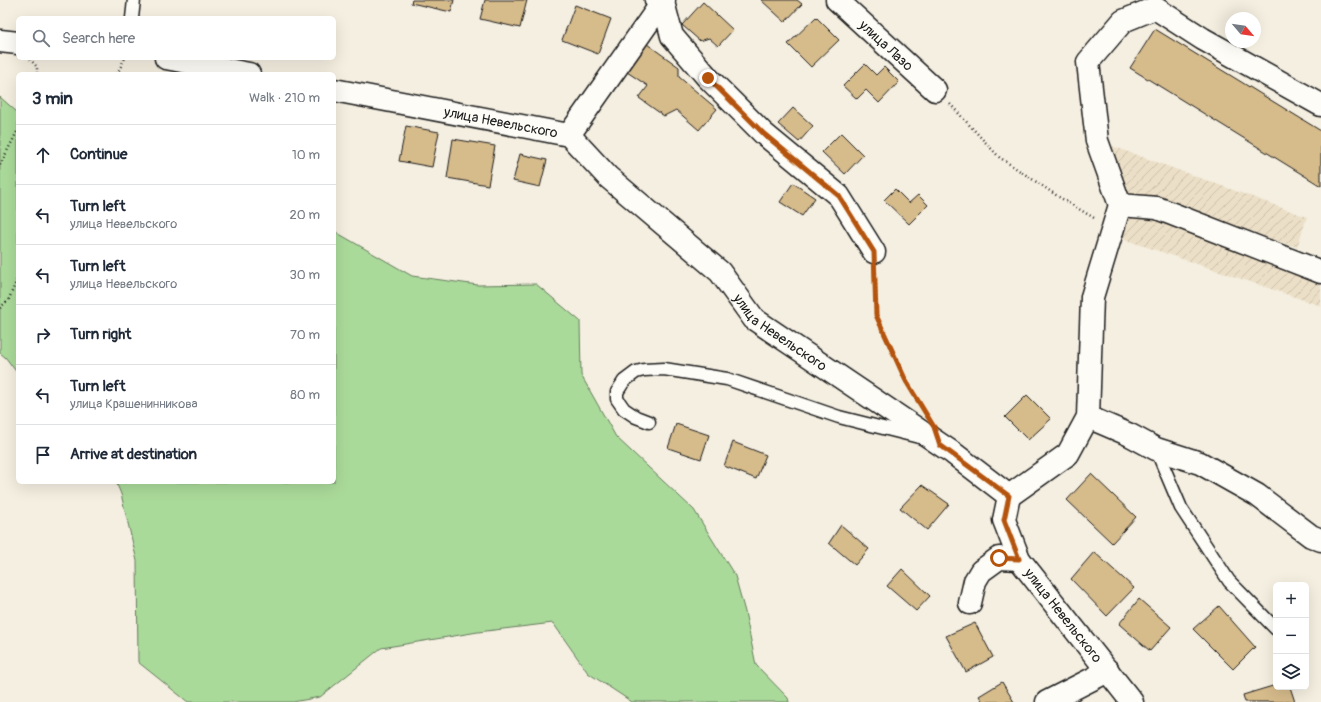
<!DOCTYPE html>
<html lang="en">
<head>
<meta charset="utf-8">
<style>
  :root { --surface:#fff; --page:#f2f2f3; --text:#1f2937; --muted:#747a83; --line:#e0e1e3 }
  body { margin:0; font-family:Pangolin,sans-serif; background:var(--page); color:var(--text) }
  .controls { position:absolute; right:12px; bottom:12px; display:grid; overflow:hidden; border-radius:6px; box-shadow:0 4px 16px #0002 }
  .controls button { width:36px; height:36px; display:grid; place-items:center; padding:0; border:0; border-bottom:1px solid var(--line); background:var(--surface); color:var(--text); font:20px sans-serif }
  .compass { position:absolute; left:1225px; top:12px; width:36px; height:36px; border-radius:50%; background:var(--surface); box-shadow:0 4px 16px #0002; rotate:119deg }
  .stop { position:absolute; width:12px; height:12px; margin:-9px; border:3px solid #b45309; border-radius:50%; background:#fff }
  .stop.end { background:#b45309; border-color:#fff; box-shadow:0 1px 4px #0008 }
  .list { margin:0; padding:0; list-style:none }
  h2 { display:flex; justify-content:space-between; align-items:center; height:52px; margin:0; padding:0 16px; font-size:17px }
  h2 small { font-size:13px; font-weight:400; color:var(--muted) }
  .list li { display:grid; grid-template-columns:26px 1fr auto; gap:12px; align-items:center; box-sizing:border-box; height:60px; padding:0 16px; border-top:1px solid var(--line) }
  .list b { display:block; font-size:15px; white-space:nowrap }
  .list p { margin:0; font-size:13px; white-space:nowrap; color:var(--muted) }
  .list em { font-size:13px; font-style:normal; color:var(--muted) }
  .icon { flex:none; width:22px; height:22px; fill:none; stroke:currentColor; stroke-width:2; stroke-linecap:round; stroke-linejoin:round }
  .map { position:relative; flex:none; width:1321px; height:702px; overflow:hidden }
  .search { position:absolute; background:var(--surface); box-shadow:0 4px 16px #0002; left:16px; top:16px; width:320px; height:44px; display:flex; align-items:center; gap:10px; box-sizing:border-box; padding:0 14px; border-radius:6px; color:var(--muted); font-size:15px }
  .panel { position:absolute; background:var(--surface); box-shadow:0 4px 16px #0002; left:16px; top:72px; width:320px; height:412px; border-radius:6px }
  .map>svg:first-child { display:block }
</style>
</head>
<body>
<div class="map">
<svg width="1321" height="702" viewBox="0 0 1321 702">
  <defs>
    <pattern id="industrial-furrows" width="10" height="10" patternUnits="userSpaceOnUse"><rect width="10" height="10" fill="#ecdfc7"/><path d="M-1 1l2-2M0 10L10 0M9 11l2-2" fill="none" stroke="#cabfaa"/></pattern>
  </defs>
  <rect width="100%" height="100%" fill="#f5efe1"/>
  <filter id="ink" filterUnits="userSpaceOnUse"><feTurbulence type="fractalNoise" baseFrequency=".025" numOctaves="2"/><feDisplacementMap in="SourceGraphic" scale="8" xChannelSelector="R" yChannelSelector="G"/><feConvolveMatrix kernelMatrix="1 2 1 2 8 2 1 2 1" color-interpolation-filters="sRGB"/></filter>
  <g filter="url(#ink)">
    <path fill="url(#industrial-furrows)" d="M1112,146L1307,217L1297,247L1129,197Z
      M1127,211L1157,213L1321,277V306L1120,238Z"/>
    <path fill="#aada9a" stroke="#637b5b" d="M0,97L18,113V374L6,358L0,353Z
      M334,231L412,276L478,285L536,284L580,321L581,375L616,437L694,510L735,576L745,612L756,665L788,698L789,702H632L588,673L553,623L478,632L381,648L320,697L293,702H188L138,662L137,561L121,494L116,482H334Z"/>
    <path fill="#d6bb8b" stroke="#1c1c1c" d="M412,0H454L451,12L411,3Z
      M485,0H527L520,28L480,19Z
      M761,0H797L802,4L785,22Z
      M703,2L733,30L718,46L709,38L700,41L682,25Z
      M575,5L611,19L598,54L562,40Z
      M816,17L839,40L811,67L788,44Z
      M1155,29L1321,131V186L1130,68Z
      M647,44L679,67V77L717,109L699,130L676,110L664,116L639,98L648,86L627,72Z
      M865,64L876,75L884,67L899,82L879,103L866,90L857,99L843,86Z
      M793,108L813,126L799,142L778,124Z
      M406,126L439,132L432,167L399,161Z
      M841,133L863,155L845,174L822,152Z
      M453,139L495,146L488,185L447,178Z
      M520,154L547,160L540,187L513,181Z
      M793,183L815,198L802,216L780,202Z
      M895,189L909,203L918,195L928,205L909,224L884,200Z
      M1027,395L1051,419L1028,440L1005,417Z
      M676,424L709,435L701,459L668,448Z
      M733,442L766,455L756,479L724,466Z
      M1091,474L1136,517L1112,543L1067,500Z
      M922,485L949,504L927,530L900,508Z
      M841,525L869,549L855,565L829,543Z
      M1094,552L1134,588L1107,616L1071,579Z
      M902,569L930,596L916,611L887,586Z
      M1139,599L1171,627L1150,651L1119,624Z
      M1219,606L1255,647L1233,669L1193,629Z
      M975,623L993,657L966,672L946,636Z
      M1002,682L1014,702H983L979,696Z
      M1276,685V687H1290L1295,702H1245L1243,695Z"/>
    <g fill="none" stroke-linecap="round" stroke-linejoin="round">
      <defs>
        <path id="service" d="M132,18L134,0
          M649,422L636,417L624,409L617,399V392L624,381L636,372L644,370L664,369L727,379L839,417L919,437
          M1156,449L1181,508L1229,581L1276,629"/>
        <g id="minor">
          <path d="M656,0L663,2L672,36L708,78L764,134L839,196L874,252"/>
          <path id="s1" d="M837,0L935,90"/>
          <path d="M0,41L18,43"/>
          <path d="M166,58L249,74"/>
          <path id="s2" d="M334,90L569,135L608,177L720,272L754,319L953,453L1009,496"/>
          <path d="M569,135L664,0"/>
          <path d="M1120,205L1157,208L1321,272"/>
          <path d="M1088,417L1130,435L1156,449L1200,463L1257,495L1311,536L1321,540"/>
          <path d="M1009,496L1068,454L1088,417L1092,297L1120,205L1097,141L1088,62L1123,21L1155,8L1203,39L1321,105"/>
          <path id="s3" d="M1009,496L1004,520L1019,559L1132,702"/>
          <path d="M970,603L975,581L981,571L999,558L1019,559"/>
          <path d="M1047,702L1108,671"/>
        </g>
      </defs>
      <use href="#service" stroke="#1c1c1c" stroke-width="15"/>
      <use href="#minor" stroke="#1c1c1c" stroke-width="25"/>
      <path stroke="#1c1c1c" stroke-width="2.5" stroke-dasharray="1 3" stroke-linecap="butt" d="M30,59L37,67V74
        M117,74L125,58
        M950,104L999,157L1059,197L1094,218
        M0,165L18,130
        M875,272L876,315L906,381L919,403
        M0,308L9,299L18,277"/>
      <use href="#service" stroke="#fdfcf7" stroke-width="12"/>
      <use href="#minor" stroke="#fdfcf7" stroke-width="22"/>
    </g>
  </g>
  <g fill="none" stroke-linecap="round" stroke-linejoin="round" filter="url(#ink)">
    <path stroke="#b45309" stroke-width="5" d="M708,78L764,134L839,196L874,252L876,315L906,381L934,427L940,445L1009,496L1004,520L1019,559L999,558"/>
  </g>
  <g text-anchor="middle" stroke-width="3.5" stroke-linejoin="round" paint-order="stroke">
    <g font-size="14" fill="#1c1c1c" stroke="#fdfcf7">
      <text dy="5" stroke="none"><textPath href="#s1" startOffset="67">улица Лазо</textPath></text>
      <text dy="5" stroke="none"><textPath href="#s2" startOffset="170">улица Невельского</textPath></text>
      <text dy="5" stroke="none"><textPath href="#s2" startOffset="530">улица Невельского</textPath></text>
      <text dy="5" stroke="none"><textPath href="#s3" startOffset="138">улица Невельского</textPath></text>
    </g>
  </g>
</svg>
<div class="controls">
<button>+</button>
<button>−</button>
<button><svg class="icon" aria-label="layers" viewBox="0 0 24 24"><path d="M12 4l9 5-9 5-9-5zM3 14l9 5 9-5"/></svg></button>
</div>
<svg class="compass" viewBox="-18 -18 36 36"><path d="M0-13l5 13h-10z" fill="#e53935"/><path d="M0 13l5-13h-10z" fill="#747a83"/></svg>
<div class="stop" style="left:999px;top:558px"></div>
<div class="stop end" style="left:708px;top:78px"></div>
<div class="search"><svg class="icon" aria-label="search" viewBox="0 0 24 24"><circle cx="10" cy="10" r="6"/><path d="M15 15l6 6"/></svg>Search here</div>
<section class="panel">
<h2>3 min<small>Walk · 210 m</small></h2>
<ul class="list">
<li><svg class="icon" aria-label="ahead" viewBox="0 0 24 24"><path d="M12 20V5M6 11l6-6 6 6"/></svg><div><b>Continue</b></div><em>10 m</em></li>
<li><svg class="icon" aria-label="left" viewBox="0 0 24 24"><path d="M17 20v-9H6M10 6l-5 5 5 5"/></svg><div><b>Turn left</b><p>улица Невельского</p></div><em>20 m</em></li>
<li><svg class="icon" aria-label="left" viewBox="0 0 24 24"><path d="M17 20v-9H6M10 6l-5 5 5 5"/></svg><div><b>Turn left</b><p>улица Невельского</p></div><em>30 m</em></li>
<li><svg class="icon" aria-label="right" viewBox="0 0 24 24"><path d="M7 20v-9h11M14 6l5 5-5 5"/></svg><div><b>Turn right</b></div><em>70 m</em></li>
<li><svg class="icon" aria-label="left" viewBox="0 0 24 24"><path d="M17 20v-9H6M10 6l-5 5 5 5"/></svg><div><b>Turn left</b><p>улица Крашенинникова</p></div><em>80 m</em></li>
<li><svg class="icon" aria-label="arrive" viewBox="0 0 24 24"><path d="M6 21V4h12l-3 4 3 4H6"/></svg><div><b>Arrive at destination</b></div></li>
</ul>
</section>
</div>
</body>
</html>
